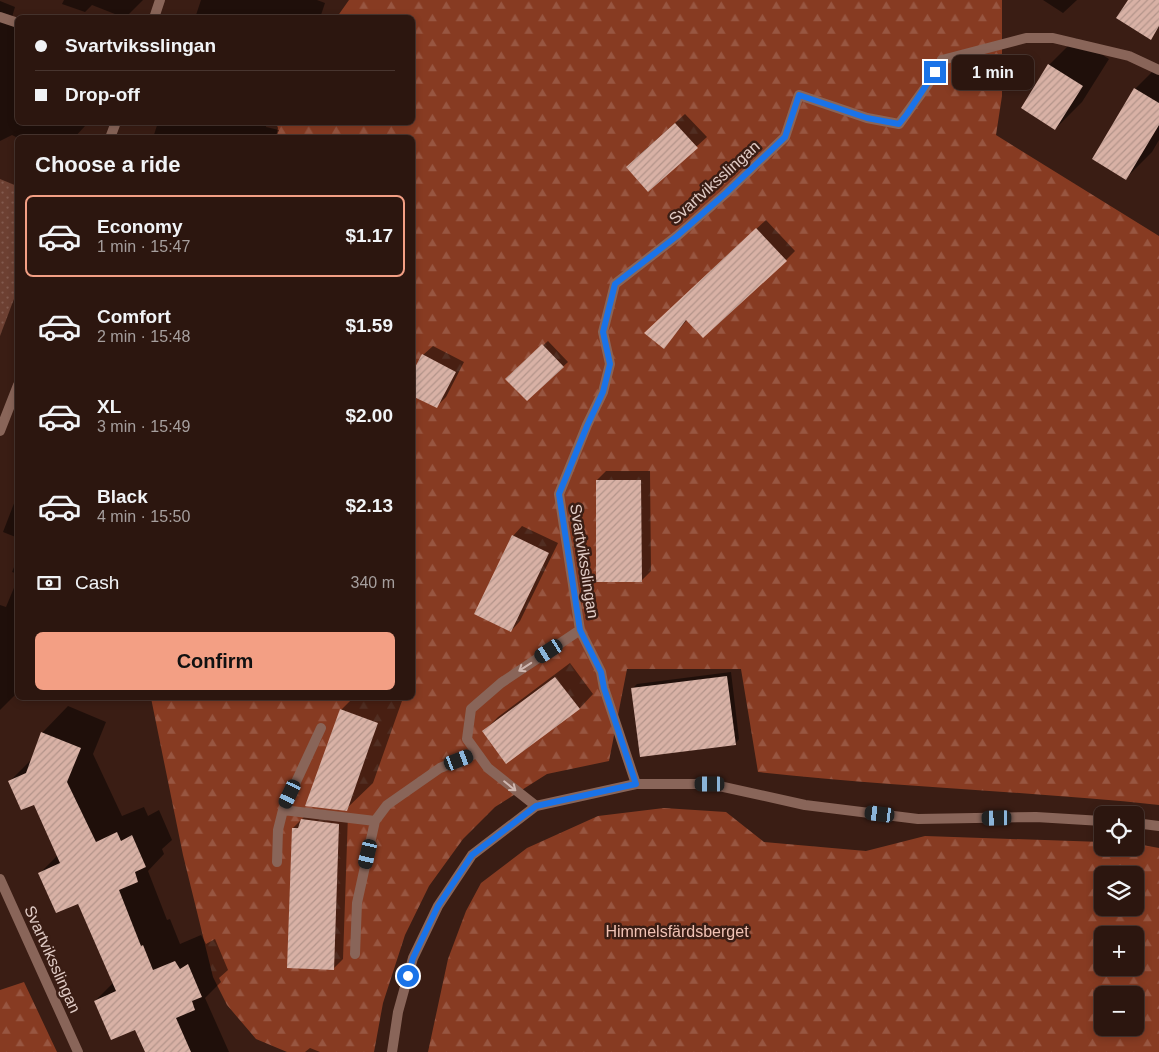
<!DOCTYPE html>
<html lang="en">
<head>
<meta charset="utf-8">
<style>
  :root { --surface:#2c160f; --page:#341f18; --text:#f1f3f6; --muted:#a69f9e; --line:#48352f; --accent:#f39f84 }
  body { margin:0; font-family:Arial,sans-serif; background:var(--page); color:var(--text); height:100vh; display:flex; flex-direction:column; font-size:19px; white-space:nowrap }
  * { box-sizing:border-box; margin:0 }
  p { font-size:16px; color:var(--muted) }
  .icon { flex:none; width:28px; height:28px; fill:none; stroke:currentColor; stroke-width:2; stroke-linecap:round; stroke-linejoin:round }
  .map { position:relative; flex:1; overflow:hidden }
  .drawer { position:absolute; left:15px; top:135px; width:400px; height:565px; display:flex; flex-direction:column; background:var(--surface); border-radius:8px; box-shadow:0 2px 8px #0003,0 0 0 1px var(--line) }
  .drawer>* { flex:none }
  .banner { position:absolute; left:15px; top:15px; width:400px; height:110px; border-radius:8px; box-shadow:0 2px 8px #0003,0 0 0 1px var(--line); display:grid; align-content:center; height:110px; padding:0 20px; background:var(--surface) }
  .tools { position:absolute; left:1094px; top:806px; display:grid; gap:10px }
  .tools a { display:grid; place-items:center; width:50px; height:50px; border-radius:8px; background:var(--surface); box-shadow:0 2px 8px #0003,0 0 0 1px var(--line); font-size:25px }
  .end { position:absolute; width:22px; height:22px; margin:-11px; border:6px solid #1a73e8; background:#fff; box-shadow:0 0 0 2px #fff }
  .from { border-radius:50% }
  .bubble { position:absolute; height:35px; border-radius:8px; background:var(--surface); box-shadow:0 2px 8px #0003,0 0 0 1px var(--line); font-size:16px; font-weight:800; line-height:35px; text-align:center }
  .car { position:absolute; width:15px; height:30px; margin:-15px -8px; border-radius:6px; box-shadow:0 0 4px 1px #0007; background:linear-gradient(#222 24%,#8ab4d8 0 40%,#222 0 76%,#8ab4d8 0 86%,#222 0) }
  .banner b { display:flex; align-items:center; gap:18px; height:48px; font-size:19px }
  .banner b+b { border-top:1px solid var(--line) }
  .banner i { width:12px; height:12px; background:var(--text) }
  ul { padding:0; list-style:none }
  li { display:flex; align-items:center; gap:15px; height:82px; margin:0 10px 8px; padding:0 10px; border:2px solid transparent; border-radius:8px }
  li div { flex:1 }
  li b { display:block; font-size:19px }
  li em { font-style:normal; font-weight:800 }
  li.active { border-color:var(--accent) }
  li>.icon { width:45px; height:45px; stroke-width:1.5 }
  h2 { padding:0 20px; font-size:22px; line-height:60px }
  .pay { display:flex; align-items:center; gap:12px; height:55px; padding:0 20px; font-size:19px }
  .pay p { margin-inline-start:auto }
  .primary-button { display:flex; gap:10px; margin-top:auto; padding:10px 20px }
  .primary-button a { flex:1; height:58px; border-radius:8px; background:var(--accent); color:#111; font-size:20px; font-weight:800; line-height:58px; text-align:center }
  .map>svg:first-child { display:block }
</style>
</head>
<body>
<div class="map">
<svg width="1159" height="1052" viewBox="0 0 1159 1052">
  <defs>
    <pattern id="forest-firs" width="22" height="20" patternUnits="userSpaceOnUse" patternTransform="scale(1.25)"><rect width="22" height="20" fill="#873b22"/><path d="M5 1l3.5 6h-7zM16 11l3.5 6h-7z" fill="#985641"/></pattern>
    <pattern id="park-dots" width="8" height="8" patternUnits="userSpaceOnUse" patternTransform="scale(1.25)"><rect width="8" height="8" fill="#6d4032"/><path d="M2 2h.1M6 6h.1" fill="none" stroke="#825a4e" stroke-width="1.8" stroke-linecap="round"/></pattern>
    <pattern id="building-hatch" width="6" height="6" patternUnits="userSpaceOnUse" patternTransform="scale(1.25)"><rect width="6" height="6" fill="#d8b1a5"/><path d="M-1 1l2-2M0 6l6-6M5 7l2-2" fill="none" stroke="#b3948a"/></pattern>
  </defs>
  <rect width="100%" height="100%" fill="#3a1d14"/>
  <path fill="url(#forest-firs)" fill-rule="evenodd" d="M 349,0 L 1002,0 L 1002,96 L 996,135 L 1159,236 L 1159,805 C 1026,791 892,787 758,772 L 741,669 L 627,669 L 609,761 L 547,774 L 495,807 L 463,839 L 429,886 L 405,935 L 383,1003 L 374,1052 L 287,1052 L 256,1039 L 227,1005 L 213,977 L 183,855 L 151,698 L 412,698 L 412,138 L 276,137 L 278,128 L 276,123 L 412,122 L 412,18 L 337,17 Z
    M 664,808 L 726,812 L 764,842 L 866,851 L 925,836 L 1102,842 L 1102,848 L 1135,848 L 1135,844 L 1137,844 L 1159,848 L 1159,1052 L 428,1052 L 448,959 L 466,911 L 481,883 L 527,848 L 598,816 ZM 1102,875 L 1135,875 L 1135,908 L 1102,908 ZM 1102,935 L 1135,935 L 1135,968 L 1102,968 ZM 1102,995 L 1135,995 L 1135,1028 L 1102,1028 Z
    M 24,982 L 57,1052 L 0,1052 L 0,990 Z"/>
  <path fill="url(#park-dots)" d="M 0,179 L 17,186 L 17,291 L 0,336 Z"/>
  <path fill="#0007" d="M 64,0 L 143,0 L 125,18 L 92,5 L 85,12 L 62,4 Z
    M 201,0 L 317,0 L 325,3 L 320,18 L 195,18 Z
    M 1043,0 L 1077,0 L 1063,13 Z
    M 0,1 L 15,7 L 12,17 L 18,19 L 18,122 L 86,122 L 85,126 L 74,138 L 18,138 L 12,135 L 0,141 Z
    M 1076,38 L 1109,59 L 1082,102 L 1055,129 L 1049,65 Z
    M 1159,65 L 1159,140 L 1152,152 L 1126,178 L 1135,89 Z
    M 685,114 L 707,137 L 648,190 L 637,157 Z
    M 158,122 L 267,122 L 266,127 L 279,130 L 276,138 L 153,138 Z
    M 766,220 L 795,251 L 786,260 L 687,320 L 664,347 L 719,264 Z
    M 548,341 L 568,362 L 527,400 L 507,379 Z
    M 433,346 L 464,362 L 446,397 L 436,407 L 423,355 Z
    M 606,471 L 650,471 L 651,571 L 641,581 L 597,480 Z
    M 18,493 L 18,538 L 3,532 Z
    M 522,526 L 558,543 L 520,621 L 511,631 L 513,536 Z
    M 18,557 L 18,574 L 12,572 Z
    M 18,578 L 18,692 L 0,710 L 0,605 L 6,607 Z
    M 570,663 L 593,694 L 579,709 L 484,731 L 498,717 Z
    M 731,672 L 739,739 L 735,744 L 632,689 L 637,684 Z
    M 353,698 L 403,698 L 373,783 L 346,809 L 341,710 Z
    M 68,706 L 106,722 L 93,754 L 122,816 L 144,807 L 148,816 L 159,810 L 172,840 L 162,849 L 164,854 L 148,871 L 167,920 L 170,919 L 180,944 L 201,935 L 206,944 L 215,939 L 228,970 L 219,978 L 221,982 L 205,998 L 229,1052 L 146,1052 L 136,1028 L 95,1001 L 114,982 L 79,903 L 40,873 L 58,855 L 34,804 L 10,781 L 33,758 L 42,733 Z
    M 311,810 L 348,814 L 343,959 L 334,968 L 293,828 Z
    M 310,1048 L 320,1052 L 305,1052 Z"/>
  <path fill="url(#building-hatch)" d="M 1128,0 L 1159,0 L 1159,26 L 1151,40 L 1116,18 Z
    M 1048,64 L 1083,86 L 1055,130 L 1021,108 Z
    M 1134,88 L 1159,103 L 1159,125 L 1126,180 L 1092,159 Z
    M 675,123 L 698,148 L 648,192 L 626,167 Z
    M 756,228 L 787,261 L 703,338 L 686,320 L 664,349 L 644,333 Z
    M 542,344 L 564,367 L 527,401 L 505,379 Z
    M 422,354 L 456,372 L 437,408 L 412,396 L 412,373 Z
    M 596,480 L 641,480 L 642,582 L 596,582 Z
    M 512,535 L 549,553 L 511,632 L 474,614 Z
    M 727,676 L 736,745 L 640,757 L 631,688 Z
    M 555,677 L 580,709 L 506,764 L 482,731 Z
    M 340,709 L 378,723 L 369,748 L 347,811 L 305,806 Z
    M 41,732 L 81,748 L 67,782 L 96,842 L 117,832 L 121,841 L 132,835 L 146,867 L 135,872 L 138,882 L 119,890 L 141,946 L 143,945 L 153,970 L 175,961 L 180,969 L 188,964 L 202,997 L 192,1001 L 195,1010 L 176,1018 L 191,1052 L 145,1052 L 135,1030 L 111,1040 L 94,1001 L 116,991 L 78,904 L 56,913 L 38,873 L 60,863 L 34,805 L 21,810 L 8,781 L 26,773 Z
    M 301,819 L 339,824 L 334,970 L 287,968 L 292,828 L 298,828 Z"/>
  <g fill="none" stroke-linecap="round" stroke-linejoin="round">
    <path stroke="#896559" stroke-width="10" d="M 636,784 L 604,688 L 601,672 L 580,630 L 559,494 L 587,425 L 603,392 L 610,364 L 603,332 L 615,284 L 677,236 L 726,193 L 785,137 L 799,95 L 867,118 L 899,124 L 928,84 L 942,60
      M 536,806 L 488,768 L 467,739 L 471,709 L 501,683 L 580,630
      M 283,810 L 375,821
      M 277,862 L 278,830 L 283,810 L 321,728
      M 355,954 L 357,903 L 375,821 L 387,805 L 440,768 L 477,753"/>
    <path stroke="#896559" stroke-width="10" d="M 0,17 L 18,23
      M 154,18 L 160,0
      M 942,60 L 1026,38 L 1053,38 L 1129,56 L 1159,70
      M 110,138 L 116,122
      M 0,431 L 18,385
      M 1135,823 L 1159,826
      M 0,879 L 78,1052
      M 392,1052 L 398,1012 L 413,958 L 438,906 L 472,855 L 536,806 L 636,784 L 710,784 L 805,805 L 918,819 L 1036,817 L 1102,821"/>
  </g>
  <defs><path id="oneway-shaft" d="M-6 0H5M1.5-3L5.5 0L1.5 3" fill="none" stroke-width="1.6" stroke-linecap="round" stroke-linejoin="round" transform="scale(1.25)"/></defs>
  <g stroke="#cfb7b0">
    <use href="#oneway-shaft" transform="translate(525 667) rotate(147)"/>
    <use href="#oneway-shaft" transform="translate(510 786) rotate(39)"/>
  </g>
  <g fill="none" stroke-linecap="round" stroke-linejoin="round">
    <path stroke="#1a73e8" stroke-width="6" d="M 408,976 L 413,958 L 438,906 L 472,855 L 536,806 L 636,784 L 604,688 L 601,672 L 580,630 L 559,494 L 587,426 L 603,392 L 610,364 L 603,332 L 615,284 L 677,236 L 726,193 L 785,137 L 799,95 L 867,118 L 899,124 L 907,114 L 935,72"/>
  </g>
  <g text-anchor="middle" stroke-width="5" stroke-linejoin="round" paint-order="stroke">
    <g font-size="16" fill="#e1ccc6" stroke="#3a1d14">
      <text transform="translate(714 182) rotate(-42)" y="6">Svartviksslingan</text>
      <text transform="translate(585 561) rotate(81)" y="6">Svartviksslingan</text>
      <text transform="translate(53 959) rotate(66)" y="6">Svartviksslingan</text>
    </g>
    <g font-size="16" fill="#f1c3b5" stroke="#3a1d14">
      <text x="677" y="937">Himmelsfärdsberget</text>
    </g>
  </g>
</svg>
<div class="tools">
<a><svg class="icon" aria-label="locate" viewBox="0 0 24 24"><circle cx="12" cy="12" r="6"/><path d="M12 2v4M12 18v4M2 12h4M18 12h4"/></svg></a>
<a><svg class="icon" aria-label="layers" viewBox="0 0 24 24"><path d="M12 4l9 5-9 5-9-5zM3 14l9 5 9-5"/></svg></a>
<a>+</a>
<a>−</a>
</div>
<i class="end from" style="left:408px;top:976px"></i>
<i class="end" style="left:935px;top:72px"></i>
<div class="bubble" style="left:952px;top:55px;width:82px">1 min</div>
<i class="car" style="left:549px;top:651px;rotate:237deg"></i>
<i class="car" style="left:459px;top:760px;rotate:69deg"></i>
<i class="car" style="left:710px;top:784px;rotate:270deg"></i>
<i class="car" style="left:290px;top:794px;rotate:205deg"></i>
<i class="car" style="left:880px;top:814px;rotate:277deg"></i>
<i class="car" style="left:997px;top:818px;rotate:269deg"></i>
<i class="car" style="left:368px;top:854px;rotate:193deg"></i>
<div class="banner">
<b><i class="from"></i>Svartviksslingan</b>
<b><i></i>Drop-off</b>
</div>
<section class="drawer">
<h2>Choose a ride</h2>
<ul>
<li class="active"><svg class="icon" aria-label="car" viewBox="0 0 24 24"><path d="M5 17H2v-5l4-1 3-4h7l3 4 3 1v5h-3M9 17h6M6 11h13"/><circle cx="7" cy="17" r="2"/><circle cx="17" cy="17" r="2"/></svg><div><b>Economy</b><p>1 min · 15:47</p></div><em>$1.17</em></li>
<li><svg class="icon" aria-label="car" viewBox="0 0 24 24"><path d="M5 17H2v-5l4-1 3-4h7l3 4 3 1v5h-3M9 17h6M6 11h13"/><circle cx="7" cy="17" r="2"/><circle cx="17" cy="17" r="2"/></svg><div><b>Comfort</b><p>2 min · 15:48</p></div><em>$1.59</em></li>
<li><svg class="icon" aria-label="car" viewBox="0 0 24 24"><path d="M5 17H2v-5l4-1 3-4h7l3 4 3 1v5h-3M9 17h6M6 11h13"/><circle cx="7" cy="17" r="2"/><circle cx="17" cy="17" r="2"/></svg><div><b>XL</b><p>3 min · 15:49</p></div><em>$2.00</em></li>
<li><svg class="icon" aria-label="car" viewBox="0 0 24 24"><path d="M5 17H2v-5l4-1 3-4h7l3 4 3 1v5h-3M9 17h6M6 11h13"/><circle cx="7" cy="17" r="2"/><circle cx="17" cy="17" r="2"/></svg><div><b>Black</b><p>4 min · 15:50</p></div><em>$2.13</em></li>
</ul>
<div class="pay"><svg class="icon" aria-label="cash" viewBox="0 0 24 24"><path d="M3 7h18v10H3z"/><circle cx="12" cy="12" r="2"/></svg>Cash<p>340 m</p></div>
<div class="primary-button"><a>Confirm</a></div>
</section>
</div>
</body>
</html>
